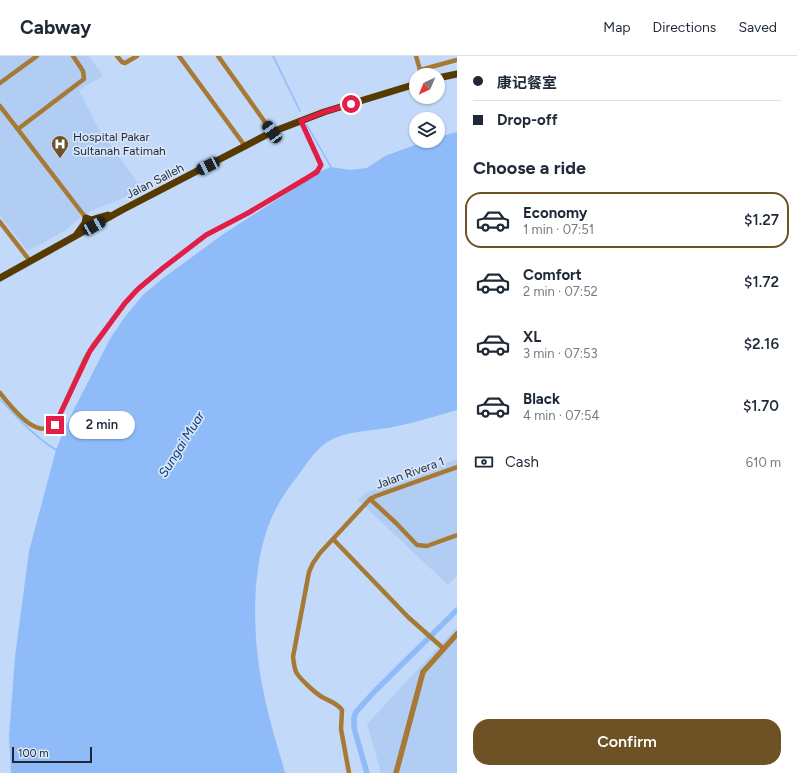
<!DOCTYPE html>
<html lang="en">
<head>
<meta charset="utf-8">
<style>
  :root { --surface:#fff; --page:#f2f2f3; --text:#1f2937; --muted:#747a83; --line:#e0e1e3; --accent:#6e5225 }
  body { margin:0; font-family:Figtree,"Noto Sans SC",sans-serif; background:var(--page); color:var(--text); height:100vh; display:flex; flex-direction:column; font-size:15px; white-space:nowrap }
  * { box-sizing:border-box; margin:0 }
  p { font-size:13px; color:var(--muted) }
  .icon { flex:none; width:22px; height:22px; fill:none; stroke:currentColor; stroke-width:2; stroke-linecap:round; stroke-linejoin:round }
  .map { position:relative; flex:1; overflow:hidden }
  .drawer { display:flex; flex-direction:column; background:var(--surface); width:340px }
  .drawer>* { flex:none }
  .hud { display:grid; align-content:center; height:88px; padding:0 16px; background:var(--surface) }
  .needle { width:26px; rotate:224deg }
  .tools { position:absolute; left:409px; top:12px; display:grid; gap:8px }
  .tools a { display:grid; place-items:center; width:36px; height:36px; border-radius:50%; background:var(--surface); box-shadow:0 1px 3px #0004; font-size:20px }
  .scale { position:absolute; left:12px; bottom:10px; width:80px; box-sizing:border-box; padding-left:4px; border:2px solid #1f2834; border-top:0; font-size:11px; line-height:14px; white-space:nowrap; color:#1f2834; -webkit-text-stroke:3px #d7e5f9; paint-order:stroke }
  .end { position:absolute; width:18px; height:18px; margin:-9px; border:5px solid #e11d48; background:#fff; box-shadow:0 0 0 2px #fff }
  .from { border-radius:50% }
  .bubble { position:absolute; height:28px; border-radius:14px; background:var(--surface); box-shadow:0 1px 3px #0004; font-size:13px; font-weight:600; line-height:28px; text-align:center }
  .car { position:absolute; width:12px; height:24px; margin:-12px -6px; border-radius:5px; box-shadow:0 0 3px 1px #0007; background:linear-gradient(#222 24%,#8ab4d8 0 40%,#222 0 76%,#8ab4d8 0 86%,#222 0) }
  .hud b { display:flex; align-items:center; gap:14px; height:38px; font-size:15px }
  .hud b+b { border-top:1px solid var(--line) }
  .hud i { width:10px; height:10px; background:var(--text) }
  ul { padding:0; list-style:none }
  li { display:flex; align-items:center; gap:12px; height:56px; margin:0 8px 6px; padding:0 8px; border:2px solid transparent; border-radius:16px }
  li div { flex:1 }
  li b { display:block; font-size:15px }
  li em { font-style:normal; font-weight:600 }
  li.selected { border-color:var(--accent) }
  li>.icon { width:36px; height:36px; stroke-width:1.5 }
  h2 { padding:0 16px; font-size:18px; line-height:48px }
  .pay { display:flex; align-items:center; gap:10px; height:44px; padding:0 16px; font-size:15px }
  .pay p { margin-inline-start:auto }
  .primary-button { display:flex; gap:8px; margin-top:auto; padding:8px 16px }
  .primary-button a { flex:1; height:46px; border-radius:16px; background:var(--accent); color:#fff; font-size:16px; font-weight:600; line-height:46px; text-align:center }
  header { display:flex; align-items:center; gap:24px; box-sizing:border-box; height:56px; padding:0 20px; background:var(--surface); border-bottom:1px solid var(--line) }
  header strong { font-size:19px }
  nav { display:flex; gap:22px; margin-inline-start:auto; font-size:14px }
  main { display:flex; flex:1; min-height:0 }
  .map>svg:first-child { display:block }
</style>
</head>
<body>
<header>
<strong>Cabway</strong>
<nav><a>Map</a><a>Directions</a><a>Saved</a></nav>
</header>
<main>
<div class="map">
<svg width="457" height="717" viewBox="0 0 457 717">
  <rect width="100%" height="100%" fill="#c2d9f9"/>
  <path fill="#b2cdf3" d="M 0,0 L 89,0 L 103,20 L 79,34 L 98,72 L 143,134 L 91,155 L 76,165 L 66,174 L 28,195 L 0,160 Z
    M 457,403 L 457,520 L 448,529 L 358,444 L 367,436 Z
    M 457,571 L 457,717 L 381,717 L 367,668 Z"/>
  <path fill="#8fbbf9" d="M 457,76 L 457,354 C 436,360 414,367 393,371 C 373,375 342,375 326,387 C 314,395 305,410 297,421 C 285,436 274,453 268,471 C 250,520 253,588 264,638 C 269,665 278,691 285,717 L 11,717 L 9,680 L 15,601 L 29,495 L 56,394 L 66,369 L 110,283 L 124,262 L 143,239 L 162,223 L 222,179 L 323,114 L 331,111 L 350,114 L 367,112 L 385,100 L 426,85 L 438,85 L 438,81 Z"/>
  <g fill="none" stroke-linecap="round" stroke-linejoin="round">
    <path stroke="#8fbbf9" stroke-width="1.5" d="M 273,0 L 300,55
      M 307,69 L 331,111
      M 0,343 C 17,362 34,380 56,394"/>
    <path stroke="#8fbbf9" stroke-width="5.5" d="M 367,717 L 354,672 L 354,661 L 356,656 L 374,636 L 457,554"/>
    <path stroke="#a67a34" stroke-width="4.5" d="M 117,0 L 122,6 L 125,7 L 137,0
      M 179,0 L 245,90
      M 218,0 L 272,76
      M 416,0 L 420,14 L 418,19
      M 420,14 L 457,4
      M 0,27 L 37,0
      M 0,50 L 86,162
      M 18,73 L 84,23 L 83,15 L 73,0
      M 0,166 L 30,205
      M 0,337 C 12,351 35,384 55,369 L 85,303 L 94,288 L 125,247 L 138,233 L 163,212 L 206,179 L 248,157 L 306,123 L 317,115 L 321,109 L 301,65
      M 370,443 L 396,467 L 417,489 L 427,490 L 457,479
      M 333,483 L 408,561 L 444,593
      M 349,717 L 341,673 L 342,654 C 337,647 331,646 324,642 C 317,639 300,623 296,616 C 294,611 294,607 293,601 L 309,516 L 313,507 L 320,497 L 370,443 L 376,440 L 457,411"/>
    <path stroke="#a67a34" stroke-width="5.5" d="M 396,717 L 423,616 L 457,578"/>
    <path stroke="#573a01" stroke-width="7" d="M 438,22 L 457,18
      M 77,178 L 85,167 L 86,162 L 91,164 L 108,159
      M 0,222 L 122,154 L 272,76 L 324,56 L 416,28"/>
  </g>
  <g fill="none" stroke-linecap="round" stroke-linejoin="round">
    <path stroke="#e11d48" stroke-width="5" d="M 55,369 L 90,295 L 125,247 L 138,233 L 163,212 L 206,179 L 248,157 L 317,116 L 321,109 L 301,65 L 324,56 L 351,48"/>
  </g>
  <defs>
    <symbol id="hospital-pin" viewBox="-11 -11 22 30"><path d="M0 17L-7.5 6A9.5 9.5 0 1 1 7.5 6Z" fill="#6e5225" stroke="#d7e5f9"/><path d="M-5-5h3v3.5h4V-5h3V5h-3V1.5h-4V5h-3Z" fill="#fff"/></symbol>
  </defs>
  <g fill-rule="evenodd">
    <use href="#hospital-pin" x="50" y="78" width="20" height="27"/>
  </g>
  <g text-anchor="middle" stroke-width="3.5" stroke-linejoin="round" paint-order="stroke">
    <g font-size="12" fill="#1f2834" stroke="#d7e5f9" text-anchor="start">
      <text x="73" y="85">Hospital Pakar<tspan x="73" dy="14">Sultanah Fatimah</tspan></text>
    </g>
    <g font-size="12" fill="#1f2834" stroke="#d7e5f9">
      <text transform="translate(155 125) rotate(-27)" y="4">Jalan Salleh</text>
      <text transform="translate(410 417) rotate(-20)" y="4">Jalan Rivera 1</text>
    </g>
    <g font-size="13" font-style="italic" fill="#083c7b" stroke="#d7e5f9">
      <text transform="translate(181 388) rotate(-58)" y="5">Sungai Muar</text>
    </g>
  </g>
</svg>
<div class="tools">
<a><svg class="needle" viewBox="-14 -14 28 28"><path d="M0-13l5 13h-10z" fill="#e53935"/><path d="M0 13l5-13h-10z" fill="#747a83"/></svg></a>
<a><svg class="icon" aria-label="layers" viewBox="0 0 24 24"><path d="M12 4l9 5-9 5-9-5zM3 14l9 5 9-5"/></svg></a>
</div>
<div class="scale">100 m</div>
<i class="end from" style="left:351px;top:48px"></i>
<i class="end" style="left:55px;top:369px"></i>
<div class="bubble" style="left:69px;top:355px;width:66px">2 min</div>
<i class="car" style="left:272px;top:76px;rotate:324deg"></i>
<i class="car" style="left:208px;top:110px;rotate:243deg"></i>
<i class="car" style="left:94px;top:170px;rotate:60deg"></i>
</div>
<section class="drawer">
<div class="hud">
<b><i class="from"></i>康记餐室</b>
<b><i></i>Drop-off</b>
</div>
<h2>Choose a ride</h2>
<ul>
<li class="selected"><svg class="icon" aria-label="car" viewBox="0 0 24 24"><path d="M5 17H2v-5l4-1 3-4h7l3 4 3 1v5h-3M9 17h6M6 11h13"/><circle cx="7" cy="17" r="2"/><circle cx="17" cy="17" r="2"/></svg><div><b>Economy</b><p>1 min · 07:51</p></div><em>$1.27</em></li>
<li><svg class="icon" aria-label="car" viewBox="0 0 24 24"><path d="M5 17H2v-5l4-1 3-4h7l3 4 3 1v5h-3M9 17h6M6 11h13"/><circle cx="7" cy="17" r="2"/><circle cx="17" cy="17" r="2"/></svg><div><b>Comfort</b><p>2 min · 07:52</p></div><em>$1.72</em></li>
<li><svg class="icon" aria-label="car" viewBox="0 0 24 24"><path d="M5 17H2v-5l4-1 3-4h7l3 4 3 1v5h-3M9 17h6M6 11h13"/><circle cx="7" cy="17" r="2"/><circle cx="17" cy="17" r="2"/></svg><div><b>XL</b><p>3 min · 07:53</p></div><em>$2.16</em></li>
<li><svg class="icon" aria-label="car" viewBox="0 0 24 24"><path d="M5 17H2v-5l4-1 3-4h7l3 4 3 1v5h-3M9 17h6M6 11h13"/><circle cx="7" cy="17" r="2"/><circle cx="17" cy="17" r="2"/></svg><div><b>Black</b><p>4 min · 07:54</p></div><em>$1.70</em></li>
</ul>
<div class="pay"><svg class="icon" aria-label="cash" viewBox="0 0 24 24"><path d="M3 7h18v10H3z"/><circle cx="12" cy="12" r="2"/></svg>Cash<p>610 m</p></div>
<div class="primary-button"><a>Confirm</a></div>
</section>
</main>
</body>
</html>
